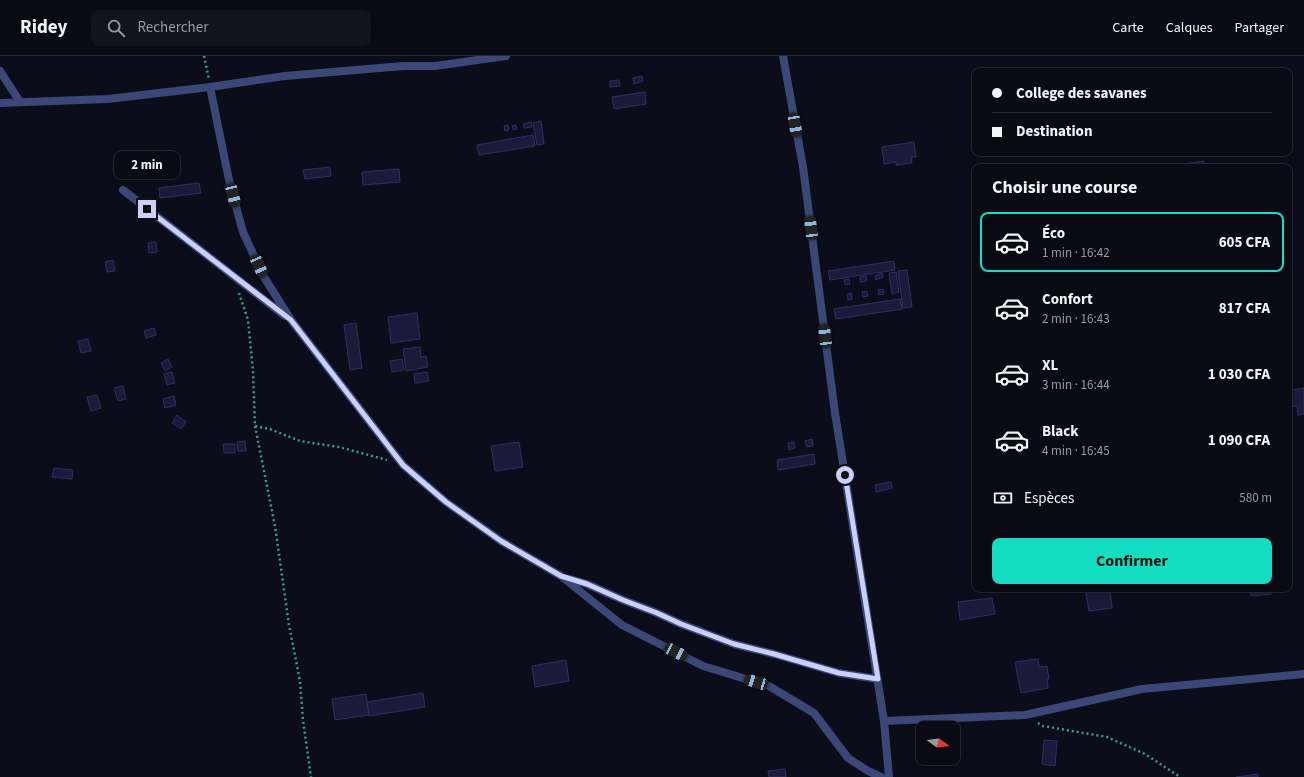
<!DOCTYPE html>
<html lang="fr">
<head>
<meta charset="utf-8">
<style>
  :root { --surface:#090a14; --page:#12131d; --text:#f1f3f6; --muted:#999aa0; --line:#292b34; --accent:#13dec2 }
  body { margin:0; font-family:"Source Sans 3",sans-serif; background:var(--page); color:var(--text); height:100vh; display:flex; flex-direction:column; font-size:15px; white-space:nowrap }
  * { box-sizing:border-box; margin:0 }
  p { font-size:13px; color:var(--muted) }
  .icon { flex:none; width:22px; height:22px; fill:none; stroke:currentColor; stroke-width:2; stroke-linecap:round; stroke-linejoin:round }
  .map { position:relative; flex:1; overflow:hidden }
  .panel { position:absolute; left:972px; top:108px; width:320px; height:428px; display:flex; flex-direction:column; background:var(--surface); border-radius:8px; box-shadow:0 2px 6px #0003,0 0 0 1px var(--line) }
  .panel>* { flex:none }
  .hud { position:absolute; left:972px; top:12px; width:320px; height:88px; border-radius:8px; box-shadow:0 2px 6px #0003,0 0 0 1px var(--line); display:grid; align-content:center; height:88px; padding:0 20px; background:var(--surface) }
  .needle { width:26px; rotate:105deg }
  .controls { position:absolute; left:916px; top:665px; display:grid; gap:8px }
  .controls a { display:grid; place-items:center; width:44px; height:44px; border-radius:8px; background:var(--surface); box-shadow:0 2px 6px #0003,0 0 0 1px var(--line); font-size:20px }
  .end { position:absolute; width:18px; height:18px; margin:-9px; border:5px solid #cad0fb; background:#111; box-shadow:0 0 0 2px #111 }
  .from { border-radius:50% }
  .bubble { position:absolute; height:28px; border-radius:8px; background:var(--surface); box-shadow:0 2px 6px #0003,0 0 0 1px var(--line); font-size:13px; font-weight:700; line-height:28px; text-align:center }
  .car { position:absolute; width:12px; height:24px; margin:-12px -6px; border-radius:5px; box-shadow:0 0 3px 1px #0007; background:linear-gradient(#222 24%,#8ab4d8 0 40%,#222 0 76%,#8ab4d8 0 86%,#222 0) }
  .hud b { display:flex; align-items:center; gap:14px; height:38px; font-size:15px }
  .hud b+b { border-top:1px solid var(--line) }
  .hud i { width:10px; height:10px; background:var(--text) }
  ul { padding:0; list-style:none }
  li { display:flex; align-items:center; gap:12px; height:60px; margin:0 8px 6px; padding:0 12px; border:2px solid transparent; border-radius:8px }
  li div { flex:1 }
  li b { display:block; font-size:15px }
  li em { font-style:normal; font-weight:700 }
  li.on { border-color:var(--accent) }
  li>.icon { width:36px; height:36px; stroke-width:1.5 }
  h2 { padding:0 20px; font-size:18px; line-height:48px }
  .pay { display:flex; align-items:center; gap:10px; height:44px; padding:0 20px; font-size:15px }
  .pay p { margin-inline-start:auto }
  .action { display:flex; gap:8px; margin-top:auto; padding:8px 20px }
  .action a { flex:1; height:46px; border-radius:8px; background:var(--accent); color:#111; font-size:16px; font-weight:700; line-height:46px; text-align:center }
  header { display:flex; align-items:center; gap:24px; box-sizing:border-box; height:56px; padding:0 20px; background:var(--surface); border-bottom:1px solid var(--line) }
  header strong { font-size:19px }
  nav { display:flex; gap:22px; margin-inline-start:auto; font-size:14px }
  .search { width:280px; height:36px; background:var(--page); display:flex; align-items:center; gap:10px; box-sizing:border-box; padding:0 14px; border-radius:8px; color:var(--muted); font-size:15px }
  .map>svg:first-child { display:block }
</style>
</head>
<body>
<header>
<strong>Ridey</strong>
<div class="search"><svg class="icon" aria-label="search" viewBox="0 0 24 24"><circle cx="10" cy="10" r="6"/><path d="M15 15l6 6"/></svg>Rechercher</div>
<nav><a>Carte</a><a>Calques</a><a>Partager</a></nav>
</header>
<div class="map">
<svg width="1304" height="721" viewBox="0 0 1304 721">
  <rect width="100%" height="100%" fill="#0c0d1a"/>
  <path fill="#1a1b3a" stroke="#2e3064" d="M 642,20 L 643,25 L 634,28 L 633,22 Z
    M 619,24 L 620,30 L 610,31 L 610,25 Z
    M 645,36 L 646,48 L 614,53 L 612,41 Z
    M 541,65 L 544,88 L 537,89 L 533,67 Z
    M 531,66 L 532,71 L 524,72 L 523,68 Z
    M 508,69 L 509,74 L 505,75 L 504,70 Z
    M 516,69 L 517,73 L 513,74 L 512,70 Z
    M 533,79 L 535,90 L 479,99 L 477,89 Z
    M 914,86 L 916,101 L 911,101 L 912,107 L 896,109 L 896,106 L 884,108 L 882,91 Z
    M 1204,105 L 1204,109 L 1211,108 L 1212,111 L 1177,111 L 1177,109 Z
    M 330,111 L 331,120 L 305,123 L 303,114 Z
    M 399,113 L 400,126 L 363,129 L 362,116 Z
    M 199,127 L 201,137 L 160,142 L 159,132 Z
    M 156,186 L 157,196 L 149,197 L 148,187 Z
    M 113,204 L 115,215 L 107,216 L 105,206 Z
    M 894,205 L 895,214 L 830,224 L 828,215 Z
    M 907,214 L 912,251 L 903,252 L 898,215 Z
    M 896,216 L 899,236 L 892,238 L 889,217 Z
    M 882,217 L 883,221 L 876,224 L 875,220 Z
    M 866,220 L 867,225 L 860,226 L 860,221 Z
    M 849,223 L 850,228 L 845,229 L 844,224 Z
    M 879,233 L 884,234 L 883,239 L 878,238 Z
    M 867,235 L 868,240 L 863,241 L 862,236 Z
    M 851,237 L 852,243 L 848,244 L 847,238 Z
    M 900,243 L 902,253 L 836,263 L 834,253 Z
    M 417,257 L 420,283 L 391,287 L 388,261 Z
    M 356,267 L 362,312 L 350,314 L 344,269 Z
    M 154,272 L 156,279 L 146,282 L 144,275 Z
    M 88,283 L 91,295 L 81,297 L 78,285 Z
    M 420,291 L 421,301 L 426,300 L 428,311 L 406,315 L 403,293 Z
    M 168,303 L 172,311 L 165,315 L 161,307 Z
    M 402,303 L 404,314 L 392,316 L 390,305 Z
    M 172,316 L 175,327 L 167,329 L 164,318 Z
    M 427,316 L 429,325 L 415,327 L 414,318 Z
    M 123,330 L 126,343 L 118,345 L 114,332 Z
    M 1304,332 L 1304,358 L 1298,359 L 1297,350 L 1289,351 L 1289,334 Z
    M 97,339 L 101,352 L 91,355 L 87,341 Z
    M 174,340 L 176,349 L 165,352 L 163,343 Z
    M 177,359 L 186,366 L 181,373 L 172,367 Z
    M 812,383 L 813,390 L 807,391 L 805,385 Z
    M 245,385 L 246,395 L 238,395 L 237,386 Z
    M 519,386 L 523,411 L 495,415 L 491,390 Z
    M 794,386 L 795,392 L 789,394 L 788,387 Z
    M 223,388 L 235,388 L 235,397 L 224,397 Z
    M 814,398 L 815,408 L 778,414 L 777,404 Z
    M 54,412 L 73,414 L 72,423 L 52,421 Z
    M 891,426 L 892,432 L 876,436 L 875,429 Z
    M 1093,533 L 1110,533 L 1112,552 L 1089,555 L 1086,537 L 1094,536 Z
    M 1250,533 L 1270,533 L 1271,538 L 1251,540 Z
    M 992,542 L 995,558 L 960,564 L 958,546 Z
    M 1038,603 L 1039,611 L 1047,610 L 1049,623 L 1047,623 L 1048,632 L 1021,637 L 1015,606 Z
    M 566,604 L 569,625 L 535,631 L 532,610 Z
    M 423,637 L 425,651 L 369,660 L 367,646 Z
    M 366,638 L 369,659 L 335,664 L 332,643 Z
    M 1044,684 L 1057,685 L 1055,710 L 1042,708 Z
    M 785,713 L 786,721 L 769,721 L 768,715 Z
    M 1258,718 L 1258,721 L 1236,721 Z"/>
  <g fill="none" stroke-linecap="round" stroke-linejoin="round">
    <path stroke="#36a282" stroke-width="2.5" stroke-dasharray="2 3" stroke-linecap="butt" d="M 204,0 L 209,23
      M 239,237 L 248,264 L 253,314 L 255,370 L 270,373 L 300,385 L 339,391 L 387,404
      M 255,370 L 275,470 L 289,569 L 300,625 L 303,664 L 311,721
      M 1038,667 L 1043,670 L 1107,681 L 1145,698 L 1180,721"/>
    <path stroke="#3b4776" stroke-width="8" d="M 783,0 L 803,111 L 835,357 L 884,665 L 889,721
      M 0,15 L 20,46
      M 210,31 L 229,124 L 237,154 L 243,176 L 264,221 L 291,264 L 403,409 L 446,446 L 501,485 L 561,520 L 622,569 L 703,610 L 769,630 L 814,657 L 848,702 L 868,715 L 881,721
      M 0,47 L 108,43 L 210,31 L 285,20 L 403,10 L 435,10 L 506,0
      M 123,134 L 285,260
      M 566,522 L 587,528 L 623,544 L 657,557 L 681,568 L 734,588 L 774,598 L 839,617 L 877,623
      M 884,665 L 1025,659 L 1142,633 L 1304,618"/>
  </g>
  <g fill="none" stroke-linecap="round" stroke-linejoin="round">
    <path stroke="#cad0fb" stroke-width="5" d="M 147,153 L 291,264 L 403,409 L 446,446 L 501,485 L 561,520 L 587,528 L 623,544 L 657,557 L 681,568 L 734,588 L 774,598 L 839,617 L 878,623 L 845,419"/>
  </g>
</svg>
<div class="controls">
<a><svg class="needle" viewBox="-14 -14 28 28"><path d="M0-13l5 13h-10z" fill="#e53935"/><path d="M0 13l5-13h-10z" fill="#999aa0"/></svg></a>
</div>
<i class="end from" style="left:845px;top:419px"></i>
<i class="end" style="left:147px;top:153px"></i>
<div class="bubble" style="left:114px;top:95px;width:66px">2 min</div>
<i class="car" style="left:795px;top:69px;rotate:170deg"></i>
<i class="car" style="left:233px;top:139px;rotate:166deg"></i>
<i class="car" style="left:811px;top:172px;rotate:353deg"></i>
<i class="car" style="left:259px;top:210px;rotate:156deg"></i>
<i class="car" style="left:825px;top:280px;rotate:353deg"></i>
<i class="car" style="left:676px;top:596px;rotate:117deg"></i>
<i class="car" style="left:756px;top:626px;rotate:287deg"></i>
<div class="hud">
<b><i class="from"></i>College des savanes</b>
<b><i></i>Destination</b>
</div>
<section class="panel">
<h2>Choisir une course</h2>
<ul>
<li class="on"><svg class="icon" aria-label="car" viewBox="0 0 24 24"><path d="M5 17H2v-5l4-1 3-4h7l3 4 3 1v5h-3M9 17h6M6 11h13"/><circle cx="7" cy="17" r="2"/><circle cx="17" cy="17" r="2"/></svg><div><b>Éco</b><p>1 min · 16:42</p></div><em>605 CFA</em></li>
<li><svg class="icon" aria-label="car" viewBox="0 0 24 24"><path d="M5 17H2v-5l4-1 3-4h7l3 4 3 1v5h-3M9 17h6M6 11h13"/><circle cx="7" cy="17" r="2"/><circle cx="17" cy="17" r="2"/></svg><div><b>Confort</b><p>2 min · 16:43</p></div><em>817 CFA</em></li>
<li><svg class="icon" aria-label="car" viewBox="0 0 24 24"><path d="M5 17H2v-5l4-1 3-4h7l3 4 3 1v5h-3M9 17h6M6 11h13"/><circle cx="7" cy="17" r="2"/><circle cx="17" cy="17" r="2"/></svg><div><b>XL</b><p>3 min · 16:44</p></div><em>1 030 CFA</em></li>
<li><svg class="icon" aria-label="car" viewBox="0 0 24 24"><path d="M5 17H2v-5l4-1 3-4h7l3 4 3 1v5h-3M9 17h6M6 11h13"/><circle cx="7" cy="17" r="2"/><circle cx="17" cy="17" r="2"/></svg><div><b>Black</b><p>4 min · 16:45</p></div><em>1 090 CFA</em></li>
</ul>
<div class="pay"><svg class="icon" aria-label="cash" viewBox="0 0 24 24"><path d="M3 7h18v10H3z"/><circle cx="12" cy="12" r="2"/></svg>Espèces<p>580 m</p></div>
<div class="action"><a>Confirmer</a></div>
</section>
</div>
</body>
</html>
